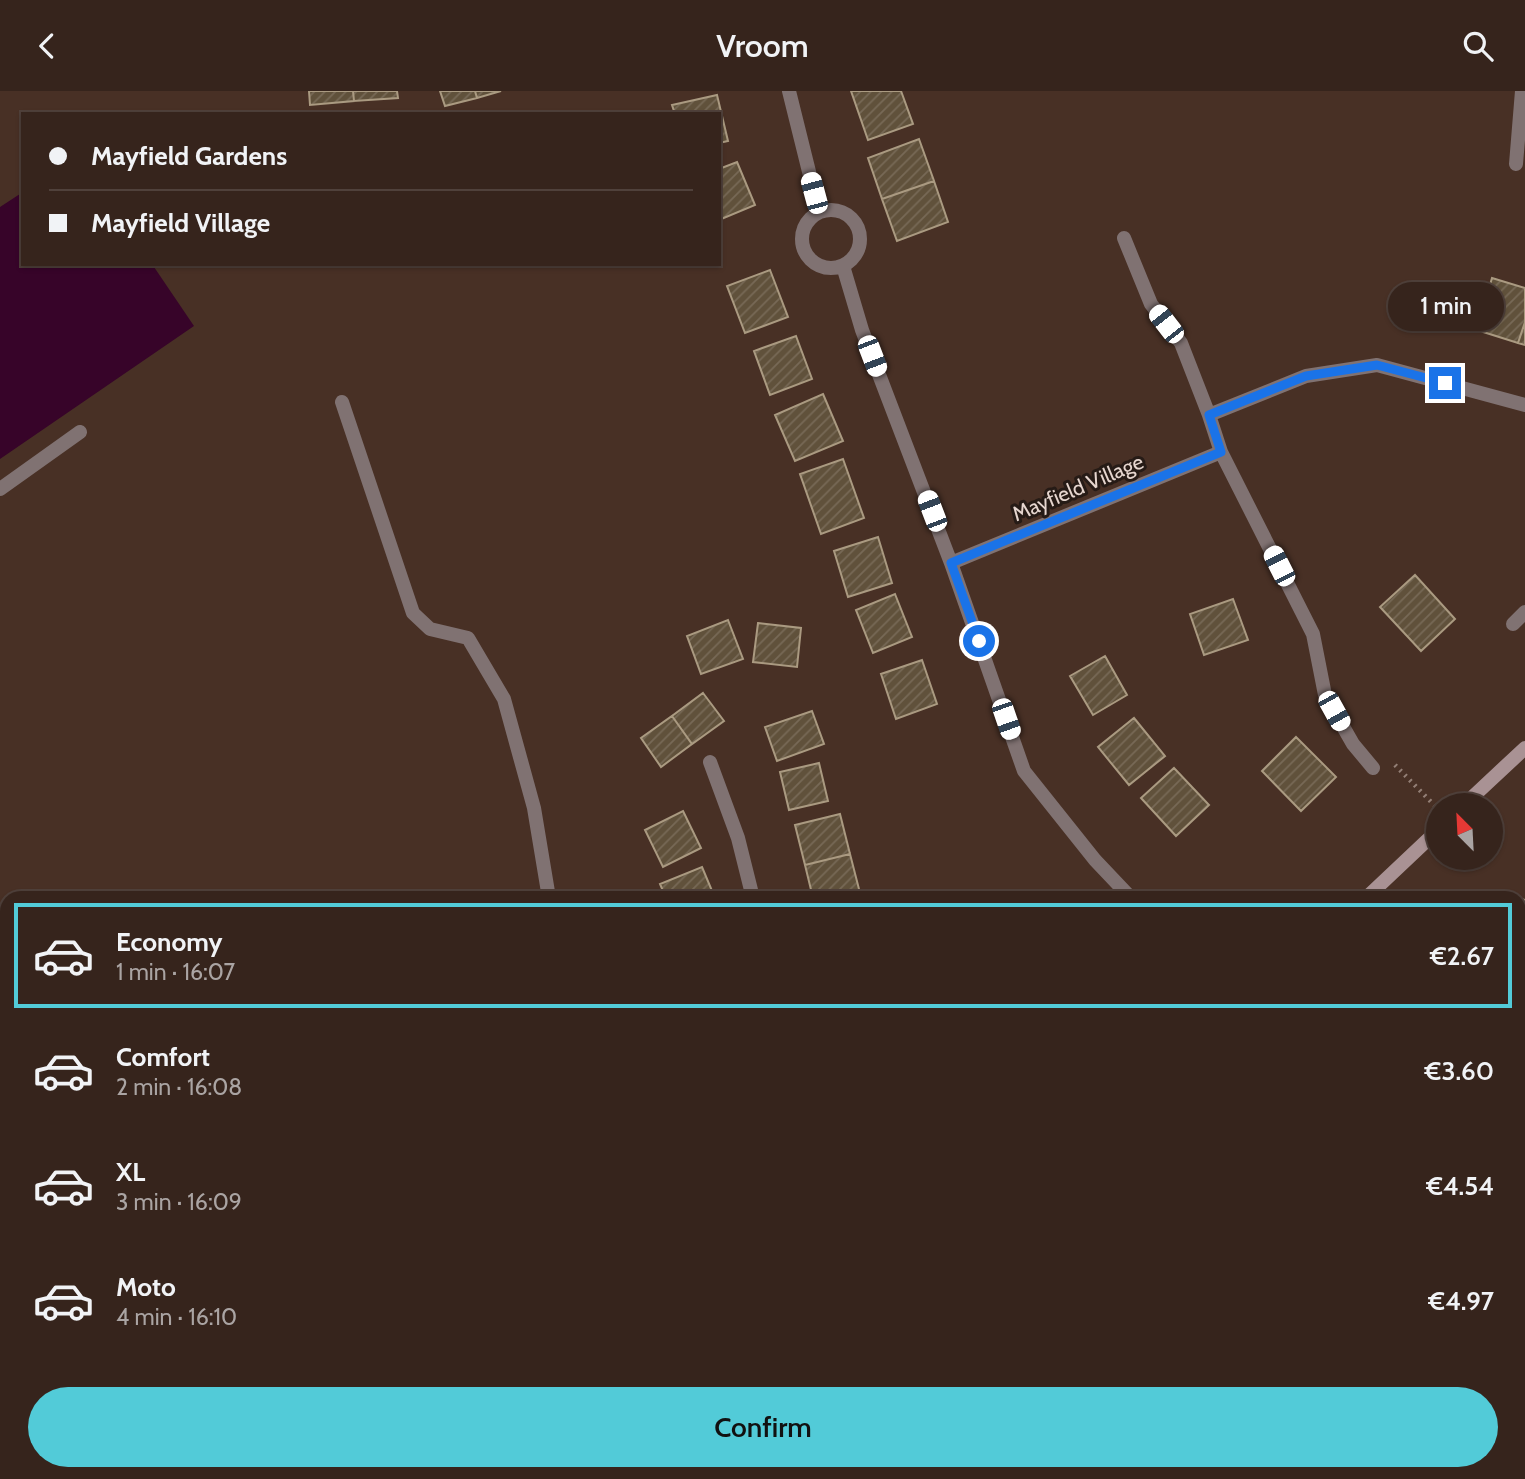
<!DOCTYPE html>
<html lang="en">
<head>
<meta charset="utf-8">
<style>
  :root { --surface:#36241c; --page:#413029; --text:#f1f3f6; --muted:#aaa4a3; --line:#50413b; --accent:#52cbd8 }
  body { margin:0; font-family:Cabin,sans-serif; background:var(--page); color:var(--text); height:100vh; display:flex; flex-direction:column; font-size:26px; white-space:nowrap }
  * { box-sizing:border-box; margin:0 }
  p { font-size:23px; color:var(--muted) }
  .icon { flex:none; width:38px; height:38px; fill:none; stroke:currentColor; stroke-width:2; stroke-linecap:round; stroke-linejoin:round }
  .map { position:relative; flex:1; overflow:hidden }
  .sheet { position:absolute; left:0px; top:800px; width:1526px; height:590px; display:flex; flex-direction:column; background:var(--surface); border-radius:21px 21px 0 0; box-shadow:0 2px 5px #0004,0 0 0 2px var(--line) }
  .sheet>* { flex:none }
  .top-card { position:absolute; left:21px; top:21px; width:700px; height:154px; border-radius:0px; box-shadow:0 2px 5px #0004,0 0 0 2px var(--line); display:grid; align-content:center; height:154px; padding:0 28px; background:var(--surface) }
  .needle { width:46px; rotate:336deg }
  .tools { position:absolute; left:1426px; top:702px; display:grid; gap:14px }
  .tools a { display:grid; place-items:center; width:77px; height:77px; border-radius:50%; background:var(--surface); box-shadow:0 2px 5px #0004,0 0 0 2px var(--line); font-size:35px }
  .end { position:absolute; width:32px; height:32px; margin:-16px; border:9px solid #1a73e8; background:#fff; box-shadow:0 0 0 4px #fff }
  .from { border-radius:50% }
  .bubble { position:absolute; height:49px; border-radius:24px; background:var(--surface); box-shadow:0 2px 5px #0004,0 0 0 2px var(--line); font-size:23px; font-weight:600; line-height:49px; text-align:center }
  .car { position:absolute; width:21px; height:42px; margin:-21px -10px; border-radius:9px; box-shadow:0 0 5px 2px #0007; background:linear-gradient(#fff 24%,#345 0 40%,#fff 0 76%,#345 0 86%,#fff 0) }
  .top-card b { display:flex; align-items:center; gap:24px; height:66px; font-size:26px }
  .top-card b+b { border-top:2px solid var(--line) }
  .top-card i { width:18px; height:18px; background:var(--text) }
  ul { padding:12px 0 0; list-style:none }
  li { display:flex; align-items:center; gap:21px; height:105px; margin:0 14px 10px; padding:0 14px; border:4px solid transparent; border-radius:0px }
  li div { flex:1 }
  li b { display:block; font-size:26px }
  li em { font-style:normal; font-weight:600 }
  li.active { border-color:var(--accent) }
  li>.icon { width:63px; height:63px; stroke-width:1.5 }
  .button { display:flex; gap:14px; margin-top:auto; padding:14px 28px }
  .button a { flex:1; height:80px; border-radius:42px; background:var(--accent); color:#111; font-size:28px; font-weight:600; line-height:80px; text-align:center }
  header { display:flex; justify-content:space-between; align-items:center; height:91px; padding:0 28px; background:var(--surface); font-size:32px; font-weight:600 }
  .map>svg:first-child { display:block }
</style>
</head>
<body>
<header><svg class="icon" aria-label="back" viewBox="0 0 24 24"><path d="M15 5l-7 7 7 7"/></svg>Vroom<svg class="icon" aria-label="search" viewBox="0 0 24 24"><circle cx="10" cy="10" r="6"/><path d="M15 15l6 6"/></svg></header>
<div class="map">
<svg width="1525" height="1388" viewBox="0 0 1525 1388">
  <defs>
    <pattern id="building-hatch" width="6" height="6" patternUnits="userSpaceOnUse" patternTransform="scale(1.75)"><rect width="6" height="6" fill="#60513b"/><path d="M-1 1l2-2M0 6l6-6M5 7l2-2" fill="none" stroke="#776956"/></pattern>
  </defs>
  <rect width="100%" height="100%" fill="#483025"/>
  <path fill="#370429" d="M 23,101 L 23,173 L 152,173 L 194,235 L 0,368 L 0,116 Z"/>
  <path fill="url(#building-hatch)" stroke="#aa9a81" stroke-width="2" d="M 309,0 L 353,0 L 354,10 L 310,14 Z
    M 353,0 L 397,0 L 398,7 L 354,10 Z
    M 440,0 L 475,0 L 477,7 L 445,15 Z
    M 475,0 L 501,0 L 477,7 Z
    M 851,0 L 901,0 L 913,33 L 868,49 Z
    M 717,4 L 728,50 L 719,52 L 719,23 L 675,23 L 672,14 Z
    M 919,48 L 934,90 L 882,108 L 868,67 Z
    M 737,71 L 755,114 L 719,129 L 719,78 Z
    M 934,90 L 948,131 L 897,150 L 882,108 Z
    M 770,179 L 788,226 L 745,242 L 727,195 Z
    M 1492,187 L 1525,197 L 1525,231 L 1518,252 L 1477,239 Z
    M 1525,231 L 1525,254 L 1518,252 Z
    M 796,245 L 812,288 L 770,304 L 754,260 Z
    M 823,303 L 843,350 L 795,370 L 775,324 Z
    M 843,368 L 864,427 L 821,443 L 800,383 Z
    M 878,446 L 892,492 L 848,506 L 834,460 Z
    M 1415,484 L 1455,528 L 1421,560 L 1380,516 Z
    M 895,503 L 912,546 L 873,562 L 856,519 Z
    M 1233,508 L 1248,549 L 1204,564 L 1190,523 Z
    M 728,529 L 743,568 L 701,583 L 687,545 Z
    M 758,532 L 801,537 L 797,576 L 753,571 Z
    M 1105,565 L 1127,604 L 1093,624 L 1070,585 Z
    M 922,569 L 937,613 L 896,628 L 881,583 Z
    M 703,602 L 724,630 L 692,653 L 672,625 Z
    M 812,620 L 824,653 L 777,670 L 765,636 Z
    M 672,625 L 692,653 L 661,676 L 641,647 Z
    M 1134,627 L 1165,665 L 1129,694 L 1098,656 Z
    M 1296,646 L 1336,686 L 1301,720 L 1262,680 Z
    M 819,672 L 828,710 L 789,719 L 780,681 Z
    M 1174,677 L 1209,714 L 1176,745 L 1141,707 Z
    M 683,720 L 701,757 L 663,776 L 645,739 Z
    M 840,723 L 850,763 L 805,774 L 795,734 Z
    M 850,763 L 860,802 L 842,807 L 813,807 L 805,774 Z
    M 702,776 L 715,807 L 666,807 L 660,793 Z
    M 1519,807 L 1525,809 L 1525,845 L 1519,843 Z"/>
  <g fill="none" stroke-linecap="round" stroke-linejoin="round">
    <path stroke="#937f76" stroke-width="4.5" stroke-dasharray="2 5" stroke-linecap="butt" d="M 1395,674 L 1438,718
      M 460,1388 L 462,1382"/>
    <path stroke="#807272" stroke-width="14" d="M 342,311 L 413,522 L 430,538 L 468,547 L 504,608 L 534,717 L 549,807
      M 0,398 L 80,341"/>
    <path stroke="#807272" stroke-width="14" d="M 789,0 L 819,121
      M 1516,73 L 1522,0
      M802 148a29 29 0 1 1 58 0a29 29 0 1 1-58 0Z
      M 1124,147 L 1151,213 L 1181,252 L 1209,324 L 1221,361 L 1313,543 L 1325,604 L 1353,653 L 1373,677
      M 843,175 L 862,239 L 951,472 L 1024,680 L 1095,769 L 1131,807
      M 1209,324 L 1306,285 L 1377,274 L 1525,314
      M 951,472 L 1221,361
      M 1513,533 L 1525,521
      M 710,671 L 738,747 L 753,807
      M 1519,881 L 1525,884
      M 0,1024 L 7,1026
      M 1519,1266 L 1525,1260
      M 1519,1326 L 1525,1329
      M 861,1382 L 870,1388"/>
    <path stroke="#a99294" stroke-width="14" d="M 1464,714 L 1525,657
      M 1366,807 L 1438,739
      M 894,1388 L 898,1382"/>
  </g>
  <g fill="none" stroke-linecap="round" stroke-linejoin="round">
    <path stroke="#1a73e8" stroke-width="9" d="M 979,550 L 951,472 L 1221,361 L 1209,324 L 1306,285 L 1377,274 L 1445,292"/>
  </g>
  <g text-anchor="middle" stroke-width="6" stroke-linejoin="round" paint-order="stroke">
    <g font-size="21" fill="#e6d6cf" stroke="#261b16">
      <text transform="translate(1078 397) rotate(-23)" y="7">Mayfield Village</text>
    </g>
  </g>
</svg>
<div class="tools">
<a><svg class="needle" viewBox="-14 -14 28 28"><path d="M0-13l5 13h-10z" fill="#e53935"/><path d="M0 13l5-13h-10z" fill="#aaa4a3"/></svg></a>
</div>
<i class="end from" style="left:979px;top:550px"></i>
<i class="end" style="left:1445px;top:292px"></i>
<div class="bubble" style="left:1388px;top:191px;width:116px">1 min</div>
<i class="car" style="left:814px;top:102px;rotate:345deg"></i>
<i class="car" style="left:1166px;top:233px;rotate:322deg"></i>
<i class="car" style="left:872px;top:265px;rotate:159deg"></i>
<i class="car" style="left:932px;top:420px;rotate:339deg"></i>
<i class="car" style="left:1279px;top:475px;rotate:333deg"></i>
<i class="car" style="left:1334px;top:620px;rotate:151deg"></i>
<i class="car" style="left:1006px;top:628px;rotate:161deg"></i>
<div class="top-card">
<b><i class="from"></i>Mayfield Gardens</b>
<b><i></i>Mayfield Village</b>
</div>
<section class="sheet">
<ul>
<li class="active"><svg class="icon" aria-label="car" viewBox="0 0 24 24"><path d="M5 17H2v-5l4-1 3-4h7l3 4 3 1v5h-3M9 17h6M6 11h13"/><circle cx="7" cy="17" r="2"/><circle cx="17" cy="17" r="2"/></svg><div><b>Economy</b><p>1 min · 16:07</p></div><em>€2.67</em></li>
<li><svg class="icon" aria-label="car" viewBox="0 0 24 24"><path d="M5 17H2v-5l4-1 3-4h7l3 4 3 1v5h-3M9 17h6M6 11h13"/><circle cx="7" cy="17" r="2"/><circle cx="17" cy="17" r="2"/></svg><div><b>Comfort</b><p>2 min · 16:08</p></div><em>€3.60</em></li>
<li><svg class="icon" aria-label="car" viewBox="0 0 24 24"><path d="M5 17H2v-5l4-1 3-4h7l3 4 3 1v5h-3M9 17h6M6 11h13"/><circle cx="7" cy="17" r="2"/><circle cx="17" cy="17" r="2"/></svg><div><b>XL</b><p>3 min · 16:09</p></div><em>€4.54</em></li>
<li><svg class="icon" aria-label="car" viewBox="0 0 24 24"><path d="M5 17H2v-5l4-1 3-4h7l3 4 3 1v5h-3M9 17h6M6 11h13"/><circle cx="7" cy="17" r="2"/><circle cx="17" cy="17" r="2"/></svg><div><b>Moto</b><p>4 min · 16:10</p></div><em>€4.97</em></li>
</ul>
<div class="button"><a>Confirm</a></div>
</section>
</div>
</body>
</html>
